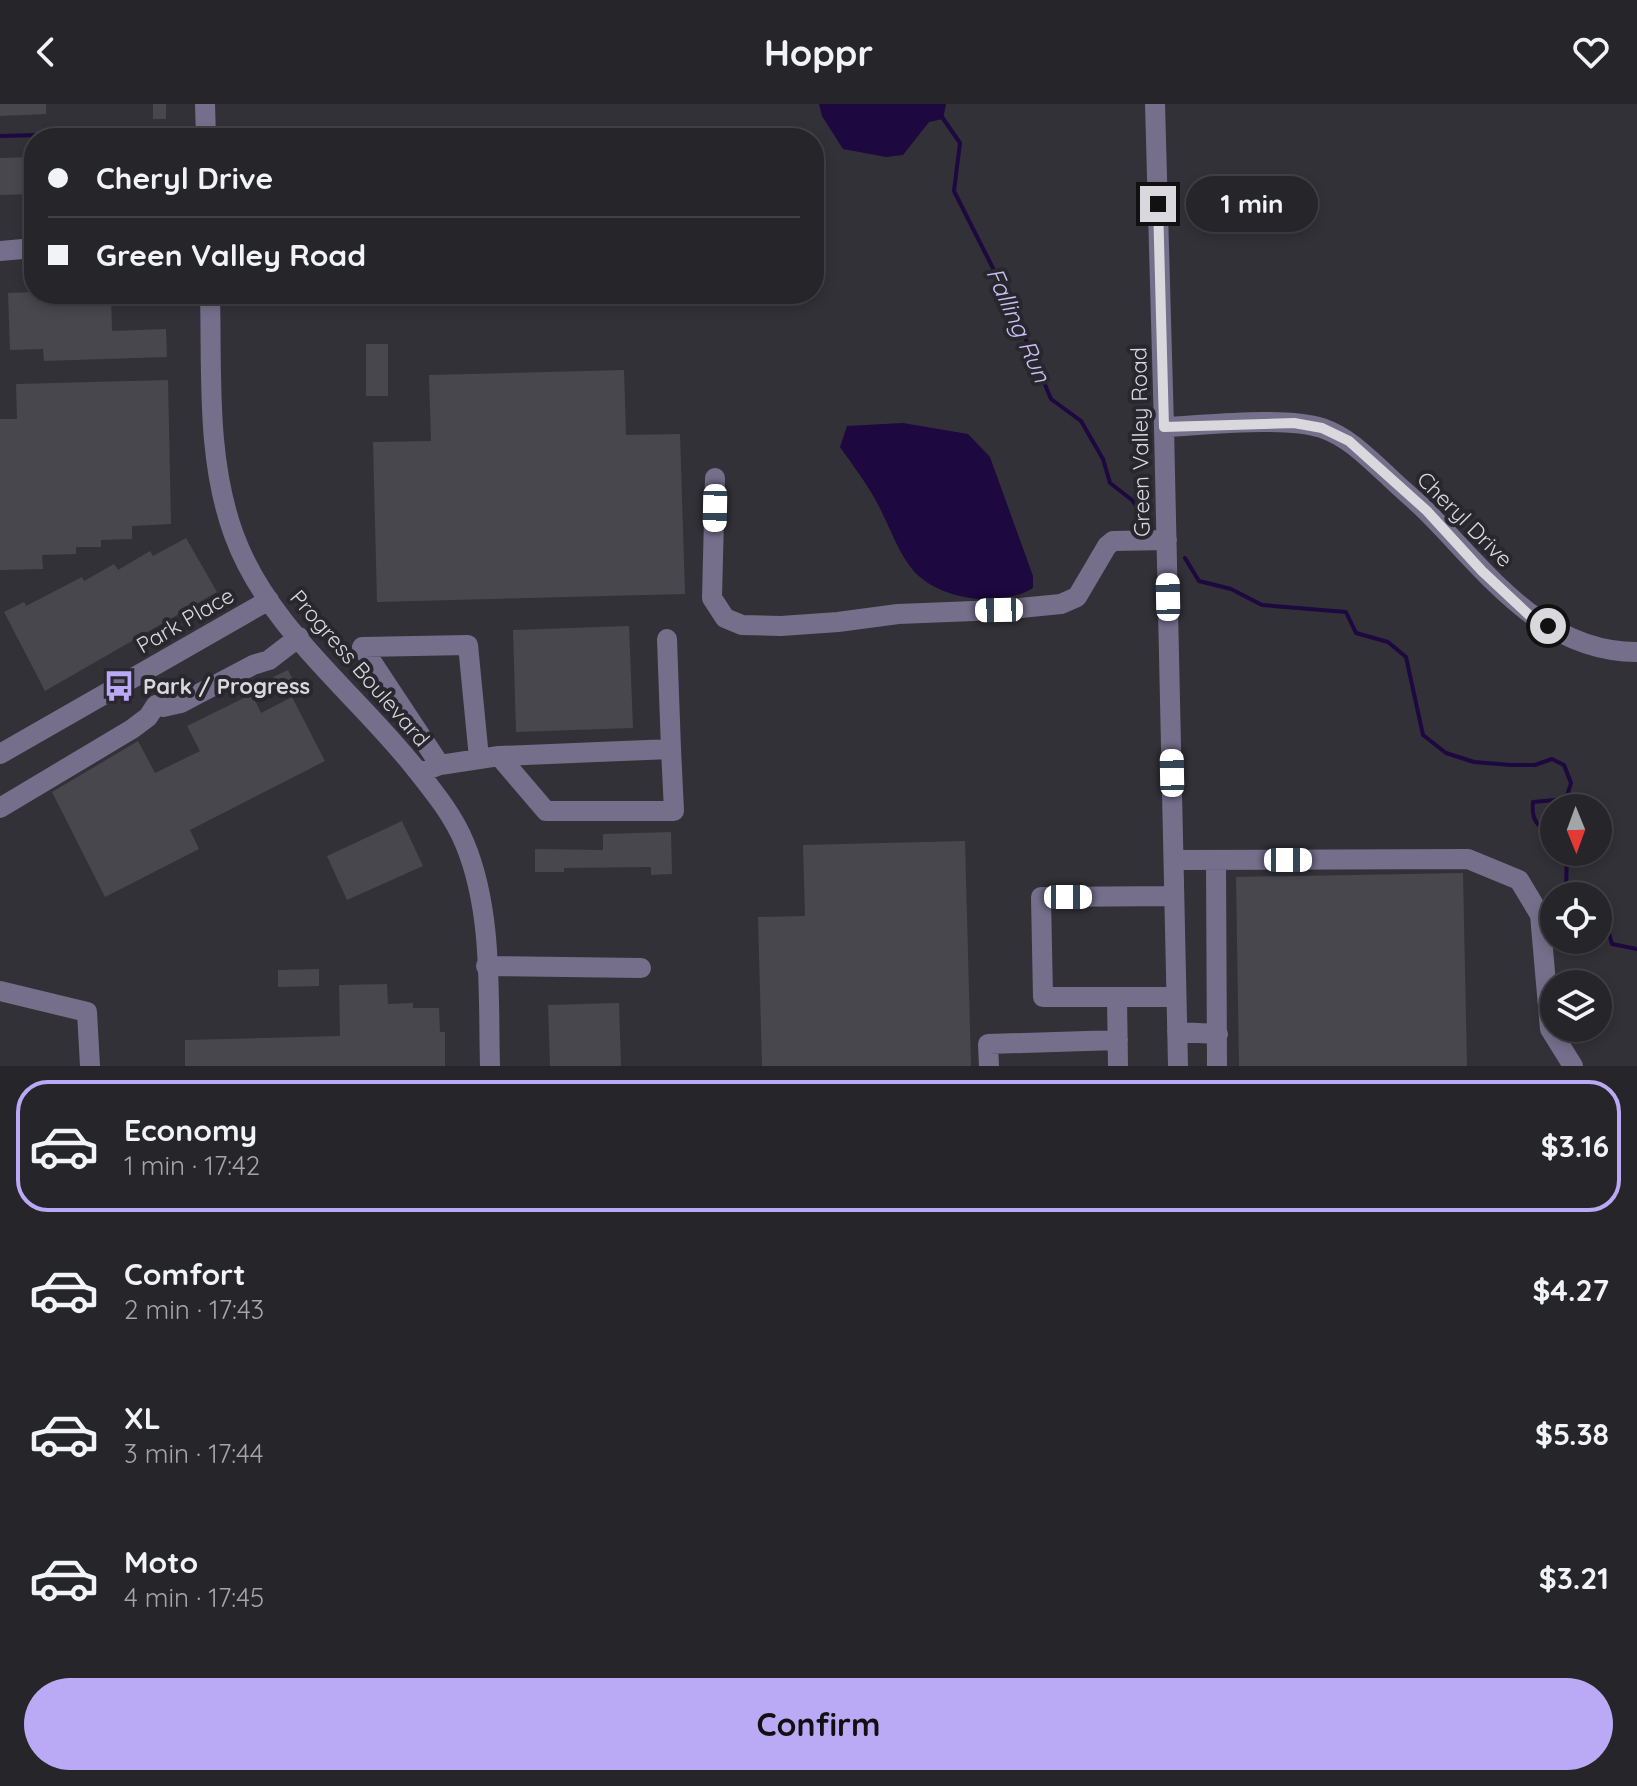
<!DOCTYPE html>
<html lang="en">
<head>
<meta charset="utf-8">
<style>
  :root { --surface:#262529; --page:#323135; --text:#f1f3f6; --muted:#a4a5a8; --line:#424246; --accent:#baaaf6 }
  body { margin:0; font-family:Quicksand,sans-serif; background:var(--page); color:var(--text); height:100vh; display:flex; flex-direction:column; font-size:30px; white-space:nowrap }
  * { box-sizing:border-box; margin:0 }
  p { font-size:26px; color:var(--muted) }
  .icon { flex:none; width:44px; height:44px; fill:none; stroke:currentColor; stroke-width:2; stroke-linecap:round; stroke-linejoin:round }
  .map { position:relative; height:962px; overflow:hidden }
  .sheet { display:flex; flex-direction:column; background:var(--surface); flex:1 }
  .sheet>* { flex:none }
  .guide { position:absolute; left:24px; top:24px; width:800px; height:176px; border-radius:32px; box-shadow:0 4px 12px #0003,0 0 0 2px var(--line); display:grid; align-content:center; height:176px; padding:0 24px; background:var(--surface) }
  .needle { width:52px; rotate:179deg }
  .fabs { position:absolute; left:1540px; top:690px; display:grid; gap:16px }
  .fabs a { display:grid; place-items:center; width:72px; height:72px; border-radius:50%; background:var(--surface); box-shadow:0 4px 12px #0003,0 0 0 2px var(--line); font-size:40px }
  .end { position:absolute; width:36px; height:36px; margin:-18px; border:10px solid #d9d8dc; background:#111; box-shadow:0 0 0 4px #111 }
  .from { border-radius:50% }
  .bubble { position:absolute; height:56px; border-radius:28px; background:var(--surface); box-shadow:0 4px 12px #0003,0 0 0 2px var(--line); font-size:26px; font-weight:700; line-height:56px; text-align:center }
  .car { position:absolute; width:24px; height:48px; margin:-24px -12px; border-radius:10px; box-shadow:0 0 6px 2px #0007; background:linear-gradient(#fff 24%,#345 0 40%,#fff 0 76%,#345 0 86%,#fff 0) }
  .guide b { display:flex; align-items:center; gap:28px; height:76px; font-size:30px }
  .guide b+b { border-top:2px solid var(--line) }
  .guide i { width:20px; height:20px; background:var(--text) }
  ul { padding:14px 0 0; list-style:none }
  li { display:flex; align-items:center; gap:24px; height:132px; margin:0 16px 12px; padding:0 8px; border:4px solid transparent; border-radius:32px }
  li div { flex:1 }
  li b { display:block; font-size:30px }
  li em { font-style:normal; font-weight:700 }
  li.on { border-color:var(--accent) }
  li>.icon { width:72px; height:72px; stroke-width:1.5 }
  .button { display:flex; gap:16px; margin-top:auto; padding:16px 24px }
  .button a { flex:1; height:92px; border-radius:48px; background:var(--accent); color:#111; font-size:32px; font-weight:700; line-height:92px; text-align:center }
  header { display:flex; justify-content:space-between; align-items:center; height:104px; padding:0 24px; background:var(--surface); font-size:36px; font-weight:700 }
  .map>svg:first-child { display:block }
</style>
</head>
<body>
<header><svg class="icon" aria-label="back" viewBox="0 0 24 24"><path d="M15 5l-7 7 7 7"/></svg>Hoppr<svg class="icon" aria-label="heart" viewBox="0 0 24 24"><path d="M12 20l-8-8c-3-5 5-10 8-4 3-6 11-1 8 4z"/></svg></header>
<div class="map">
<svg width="1637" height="962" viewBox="0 0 1637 962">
  <rect width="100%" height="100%" fill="#323137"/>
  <path fill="#1d0840" d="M 819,0 L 946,0 L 943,15 L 929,18 L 903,51 L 886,53 L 843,45 L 822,12 Z
    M 903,319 L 968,330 L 990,353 L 1033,472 L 1033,484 C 999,505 933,496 909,461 C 895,441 887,416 875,395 C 865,377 852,360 840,343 L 847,322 Z"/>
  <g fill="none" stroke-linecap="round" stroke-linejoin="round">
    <path stroke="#1d0840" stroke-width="4" d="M 942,13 L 960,39 L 954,87 L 1011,200 L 1051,295 L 1081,317 L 1103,355 L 1110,379 L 1132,396 L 1149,421
      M 0,32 L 193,27 L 193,34
      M 1185,454 L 1199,477 L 1231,485 L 1262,501 L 1346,508 L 1356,529 L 1388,538 L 1406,553 L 1423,631 L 1446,649 L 1474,658 L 1511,661 L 1535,661 L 1552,655 L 1564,661 L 1571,679 L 1566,695 L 1533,698 C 1531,717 1537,722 1554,731
      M 1567,748 L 1566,788 L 1573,792
      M 1598,808 L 1604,812 L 1612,840 L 1637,845"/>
  </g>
  <path fill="#48474e" d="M 0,0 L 46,0 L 46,10 L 0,12 Z
    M 153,0 L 166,0 L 166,15 L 153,15 Z
    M 34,53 L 34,90 L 0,91 L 0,54 Z
    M 34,188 L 34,190 L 111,190 L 112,227 L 166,225 L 167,253 L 44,257 L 43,245 L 10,246 L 8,189 Z
    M 366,240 L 388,240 L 388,292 L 366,292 Z
    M 624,266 L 626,331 L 680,330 L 685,490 L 377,498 L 373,338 L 431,337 L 429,271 Z
    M 168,276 L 171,420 L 132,422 L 132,435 L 101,436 L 101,443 L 76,443 L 76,450 L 42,451 L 43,465 L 0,466 L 0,315 L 17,315 L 16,280 Z
    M 186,434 L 217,488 L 45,587 L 4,508 L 24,498 L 26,502 L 82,473 L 84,477 L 114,460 L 118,466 L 150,447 L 153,452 Z
    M 629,522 L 633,624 L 516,628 L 513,526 Z
    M 288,566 L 294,578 L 278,585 L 273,573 Z
    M 252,590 L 261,609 L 292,593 L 325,657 L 190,726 L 199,745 L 105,793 L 52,688 L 138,637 L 155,669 L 200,647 L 187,622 Z
    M 402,717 L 423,762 L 347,796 L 327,752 Z
    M 671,728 L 672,770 L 651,771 L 651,763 L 564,764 L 564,768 L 535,768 L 535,745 L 603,746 L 603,730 Z
    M 965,737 L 971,962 L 762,962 L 758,813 L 805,812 L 803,741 Z
    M 1463,769 L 1467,962 L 1239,962 L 1236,773 Z
    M 319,865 L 319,882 L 278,883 L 278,866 Z
    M 387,880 L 388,900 L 413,899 L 413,904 L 439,904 L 440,928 L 445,928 L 445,962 L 185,962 L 185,936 L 340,932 L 339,881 Z
    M 619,899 L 621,962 L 550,962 L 548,901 Z"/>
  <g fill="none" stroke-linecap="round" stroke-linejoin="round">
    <path stroke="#756f8c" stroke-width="20" d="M 205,0 L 206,34
      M 1155,0 L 1164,323 L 1178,962
      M 0,147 L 34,144
      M 210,190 C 212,269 206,355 234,431 C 268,524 355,588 415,664 C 434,688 453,711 465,740 C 493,808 488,889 490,962
      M 1164,323 C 1207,321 1284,312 1322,324 C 1348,333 1366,352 1386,370 C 1399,383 1413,394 1426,407 C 1487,468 1542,548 1637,548
      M 715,374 L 712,494 L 725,514 L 742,521 L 781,522 L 838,518 L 898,510 L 999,506 L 1061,500 L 1077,493 L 1107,442 L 1113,437 L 1167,436
      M 667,535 L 671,645
      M 156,601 L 163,603 L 181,599 L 253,561 L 269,556 L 299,533
      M 0,650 L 269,496
      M 440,661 L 362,543 L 468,541 L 479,654
      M 419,669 L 440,661 L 499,652 L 546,707 L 674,707 L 671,645 L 499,652
      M 0,704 L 132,625 L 148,613 L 156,601
      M 1174,756 L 1468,755 L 1519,776 L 1540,811 L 1550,925 L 1573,962
      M 1216,756 L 1217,962
      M 1174,792 L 1041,793 L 1043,893 L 1176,893
      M 486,862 L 641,864
      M 0,887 L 87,908 L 90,962
      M 1117,893 L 1118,962
      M 1177,928 L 1218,930
      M 989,962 L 988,940 L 1118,936"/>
  </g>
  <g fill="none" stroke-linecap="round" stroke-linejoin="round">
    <path stroke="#d9d8dc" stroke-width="10" d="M 1158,100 L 1164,323 L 1294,319 L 1322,324 L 1349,337 L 1427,407 L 1482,467 L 1529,511 L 1548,522"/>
  </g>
  <defs>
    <symbol id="bus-bare" viewBox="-9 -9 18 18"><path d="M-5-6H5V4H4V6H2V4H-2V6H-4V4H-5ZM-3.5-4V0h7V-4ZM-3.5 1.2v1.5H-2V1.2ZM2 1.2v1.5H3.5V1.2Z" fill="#baaaf6" stroke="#28272d" stroke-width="2.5" paint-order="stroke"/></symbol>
  </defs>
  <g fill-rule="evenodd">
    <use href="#bus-bare" x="97" y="560" width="44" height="44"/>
  </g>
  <g text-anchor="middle" stroke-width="8" stroke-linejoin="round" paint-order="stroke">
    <g font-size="22" fill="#d9d8dc" stroke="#28272d">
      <text transform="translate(1140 338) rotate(-91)" y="8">Green Valley Road</text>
      <text transform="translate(1465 415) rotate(45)" y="8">Cheryl Drive</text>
      <text transform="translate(185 516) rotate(-30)" y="8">Park Place</text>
      <text transform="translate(360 564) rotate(49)" y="8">Progress Boulevard</text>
    </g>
    <g font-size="22" font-weight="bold" fill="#d9d8dc" stroke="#28272d" text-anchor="start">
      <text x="143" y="590">Park / Progress</text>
    </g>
    <g font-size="24" font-style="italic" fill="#cabff6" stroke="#28272d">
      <text transform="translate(1018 221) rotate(66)" y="8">Falling Run</text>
    </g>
  </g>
</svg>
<div class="fabs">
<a><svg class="needle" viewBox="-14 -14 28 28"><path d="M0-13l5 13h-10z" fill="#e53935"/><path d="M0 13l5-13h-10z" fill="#a4a5a8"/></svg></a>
<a><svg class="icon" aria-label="locate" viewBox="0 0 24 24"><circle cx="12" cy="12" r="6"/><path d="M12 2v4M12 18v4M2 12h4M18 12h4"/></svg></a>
<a><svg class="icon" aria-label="layers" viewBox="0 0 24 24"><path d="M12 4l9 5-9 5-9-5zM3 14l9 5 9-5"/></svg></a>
</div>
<i class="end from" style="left:1548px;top:522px"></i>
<i class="end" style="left:1158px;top:100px"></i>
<div class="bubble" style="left:1186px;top:72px;width:132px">1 min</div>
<i class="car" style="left:715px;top:404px;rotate:181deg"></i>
<i class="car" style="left:1168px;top:493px;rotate:359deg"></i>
<i class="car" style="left:999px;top:506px;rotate:269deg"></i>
<i class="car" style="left:1172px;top:669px;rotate:359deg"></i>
<i class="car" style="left:1288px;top:756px;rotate:90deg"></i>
<i class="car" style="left:1068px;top:793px;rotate:90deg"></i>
<div class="guide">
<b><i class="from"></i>Cheryl Drive</b>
<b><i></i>Green Valley Road</b>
</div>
</div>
<section class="sheet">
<ul>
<li class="on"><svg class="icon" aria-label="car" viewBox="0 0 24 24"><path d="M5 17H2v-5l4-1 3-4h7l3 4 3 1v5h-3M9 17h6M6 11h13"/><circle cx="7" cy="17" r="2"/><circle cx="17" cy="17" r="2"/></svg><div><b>Economy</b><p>1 min · 17:42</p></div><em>$3.16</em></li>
<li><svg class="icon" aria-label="car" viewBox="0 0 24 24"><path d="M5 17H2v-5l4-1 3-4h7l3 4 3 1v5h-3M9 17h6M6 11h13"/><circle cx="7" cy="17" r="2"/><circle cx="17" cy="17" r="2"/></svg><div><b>Comfort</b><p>2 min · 17:43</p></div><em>$4.27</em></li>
<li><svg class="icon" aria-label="car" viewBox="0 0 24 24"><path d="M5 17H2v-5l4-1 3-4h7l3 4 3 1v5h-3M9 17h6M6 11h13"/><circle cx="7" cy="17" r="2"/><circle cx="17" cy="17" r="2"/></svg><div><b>XL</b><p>3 min · 17:44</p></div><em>$5.38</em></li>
<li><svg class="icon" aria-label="car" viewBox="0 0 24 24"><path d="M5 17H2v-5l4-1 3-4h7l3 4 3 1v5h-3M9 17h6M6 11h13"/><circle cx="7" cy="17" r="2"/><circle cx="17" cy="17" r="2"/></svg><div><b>Moto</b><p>4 min · 17:45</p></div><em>$3.21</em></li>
</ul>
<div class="button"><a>Confirm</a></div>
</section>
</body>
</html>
